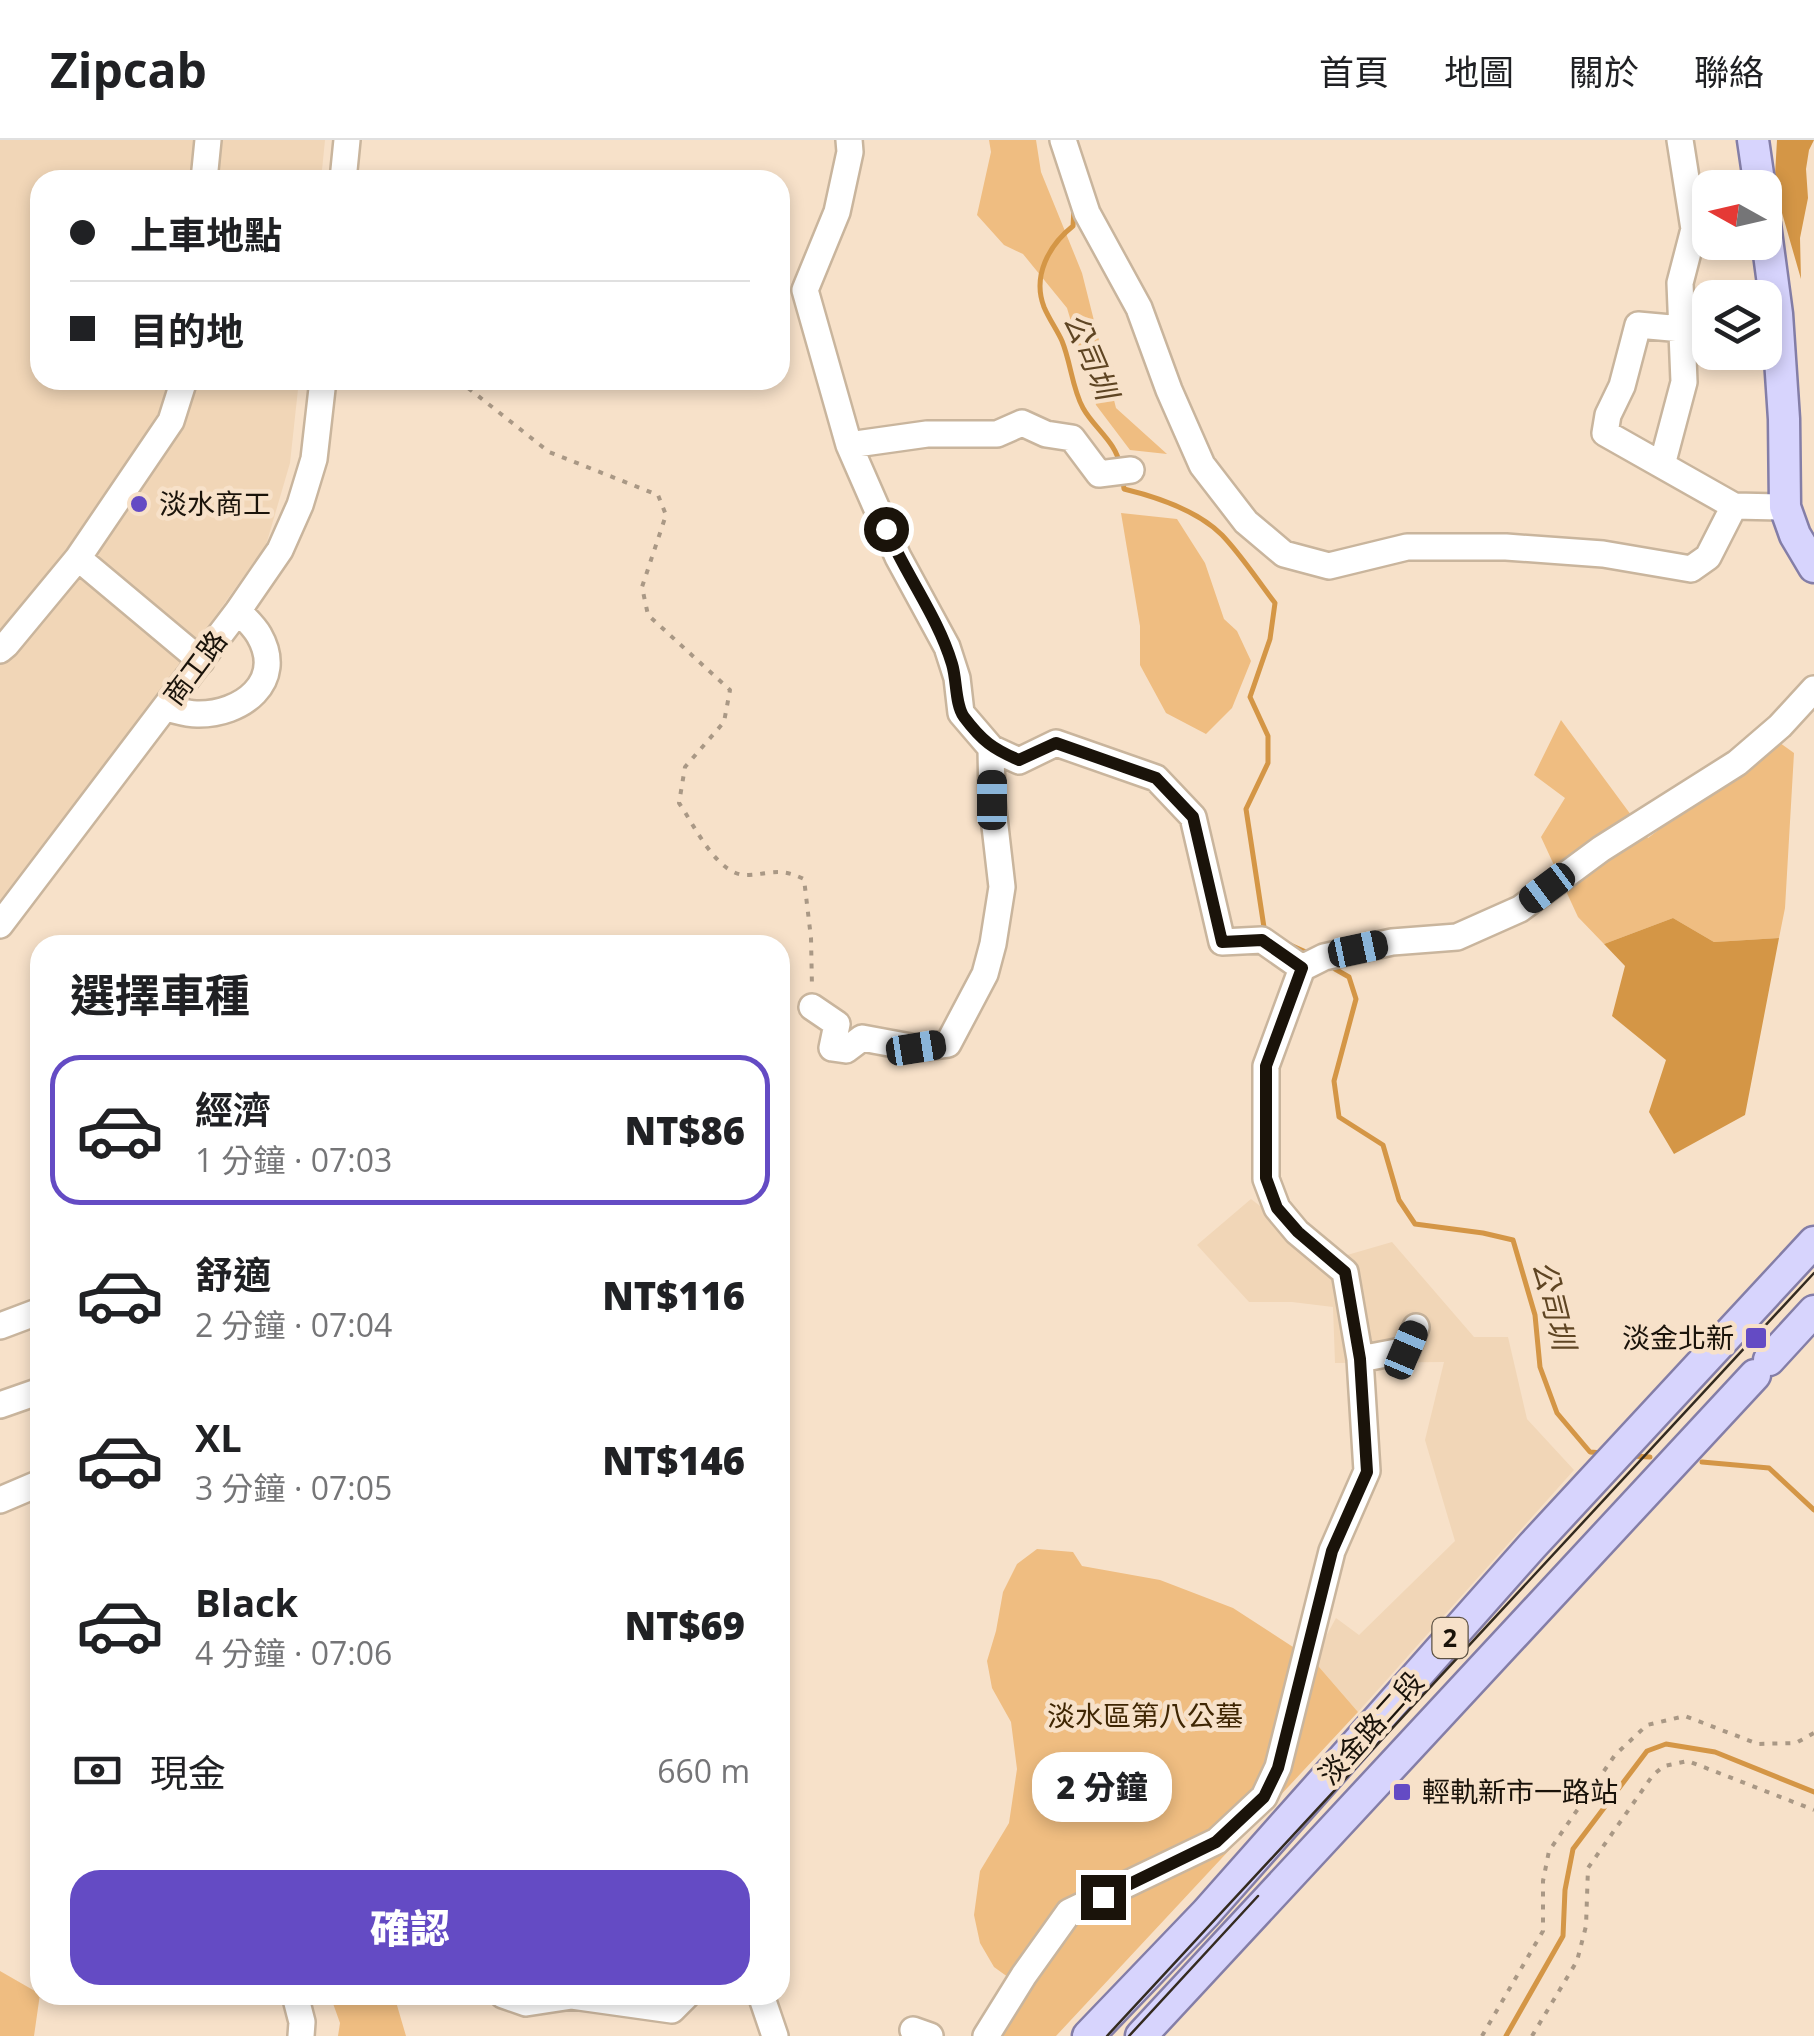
<!DOCTYPE html>
<html lang="zh-TW">
<head>
<meta charset="utf-8">
<style>
  :root { --surface:#fff; --page:#f6f6f6; --text:#202124; --muted:#757577; --line:#e0e0e0; --accent:#644bc4 }
  body { margin:0; font-family:"Open Sans","Noto Sans TC",sans-serif; background:var(--page); color:var(--text); height:100vh; display:flex; flex-direction:column; font-size:38px; white-space:nowrap }
  * { box-sizing:border-box; margin:0 }
  p { font-size:32px; color:var(--muted) }
  .icon { flex:none; width:55px; height:55px; fill:none; stroke:currentColor; stroke-width:2; stroke-linecap:round; stroke-linejoin:round }
  .map { position:relative; flex:1; overflow:hidden }
  .drawer { position:absolute; left:30px; top:795px; width:760px; height:1070px; display:flex; flex-direction:column; background:var(--surface); border-radius:30px; box-shadow:0 5px 15px #0003 }
  .drawer>* { flex:none }
  .banner { position:absolute; left:30px; top:30px; width:760px; height:220px; border-radius:30px; box-shadow:0 5px 15px #0003; display:grid; align-content:center; height:220px; padding:0 40px; background:var(--surface) }
  .needle { width:65px; rotate:278deg }
  .controls { position:absolute; left:1692px; top:30px; display:grid; gap:20px }
  .controls a { display:grid; place-items:center; width:90px; height:90px; border-radius:20px; background:var(--surface); box-shadow:0 5px 15px #0003; font-size:50px }
  .end { position:absolute; width:45px; height:45px; margin:-22px; border:12px solid #1a130a; background:#fff; box-shadow:0 0 0 5px #fff }
  .from { border-radius:50% }
  .bubble { position:absolute; height:70px; border-radius:30px; background:var(--surface); box-shadow:0 5px 15px #0003; font-size:32px; font-weight:800; line-height:70px; text-align:center }
  .car { position:absolute; width:30px; height:60px; margin:-30px -15px; border-radius:12px; box-shadow:0 0 8px 2px #0007; background:linear-gradient(#222 24%,#8ab4d8 0 40%,#222 0 76%,#8ab4d8 0 86%,#222 0) }
  .banner b { display:flex; align-items:center; gap:35px; height:95px; font-size:38px }
  .banner b+b { border-top:2px solid var(--line) }
  .banner i { width:25px; height:25px; background:var(--text) }
  ul { padding:0; list-style:none }
  li { display:flex; align-items:center; gap:30px; height:150px; margin:0 20px 15px; padding:0 20px; border:5px solid transparent; border-radius:30px }
  li div { flex:1 }
  li b { display:block; font-size:38px }
  li em { font-style:normal; font-weight:800 }
  li.selected { border-color:var(--accent) }
  li>.icon { width:90px; height:90px; stroke-width:1.5 }
  h2 { padding:0 40px; font-size:45px; line-height:120px }
  .pay { display:flex; align-items:center; gap:25px; height:110px; padding:0 40px; font-size:38px }
  .pay p { margin-inline-start:auto }
  .cta { display:flex; gap:20px; margin-top:auto; padding:20px 40px }
  .cta a { flex:1; height:115px; border-radius:30px; background:var(--accent); color:#fff; font-size:40px; font-weight:800; line-height:115px; text-align:center }
  header { display:flex; align-items:center; gap:60px; box-sizing:border-box; height:140px; padding:0 50px; background:var(--surface); border-bottom:2px solid var(--line) }
  header strong { font-size:48px }
  nav { display:flex; gap:55px; margin-inline-start:auto; font-size:35px }
  .map>svg:first-child { display:block }
</style>
</head>
<body>
<header>
<strong>Zipcab</strong>
<nav><a>首頁</a><a>地圖</a><a>關於</a><a>聯絡</a></nav>
</header>
<div class="map">
<svg width="1814" height="1896" viewBox="0 0 1814 1896">
  <rect width="100%" height="100%" fill="#f7e1c9"/>
  <path fill="#f1d6b7" d="M 0,0 L 325,0 L 321,40 L 40,40 L 40,240 L 299,240 L 290,323 L 266,405 L 0,778 Z
    M 1251,1059 L 1330,1120 L 1392,1102 L 1474,1197 L 1508,1197 L 1527,1279 L 1574,1330 L 1358,1572 L 1313,1520 L 1336,1478 L 1359,1495 L 1455,1401 L 1425,1300 L 1444,1222 L 1335,1223 L 1333,1167 L 1292,1162 L 1249,1162 L 1197,1105 Z"/>
  <path fill="#efbd81" d="M 989,0 L 1036,0 L 1041,32 L 1082,133 L 1116,268 L 1167,314 L 1130,310 L 1096,265 L 1067,168 L 1023,114 L 1004,105 L 977,75 L 991,12 Z
    M 1121,373 L 1177,379 L 1205,423 L 1224,479 L 1237,491 L 1251,521 L 1232,568 L 1206,594 L 1166,573 L 1140,525 L 1140,486 Z
    M 1561,580 L 1648,698 L 1776,600 L 1794,613 L 1785,768 L 1779,798 L 1714,802 L 1673,778 L 1604,804 L 1578,777 L 1541,697 L 1565,658 L 1534,635 Z
    M 1037,1409 L 1073,1412 L 1082,1426 L 1160,1440 L 1233,1468 L 1313,1520 L 1358,1572 L 1056,1896 L 1001,1896 L 1015,1866 L 1065,1795 L 1094,1771 L 1219,1708 L 1259,1653 L 1212,1697 L 1065,1768 L 1012,1840 L 994,1827 L 980,1803 L 974,1775 L 980,1731 L 1009,1683 L 1017,1629 L 1011,1582 L 992,1548 L 987,1521 L 996,1491 L 1003,1452 L 1017,1424 Z
    M 0,1831 L 40,1854 L 34,1896 L 0,1896 Z
    M 330,1855 L 394,1855 L 406,1896 L 338,1896 L 340,1883 Z"/>
  <path fill="#d49646" d="M 1777,0 L 1814,0 L 1809,10 L 1806,29 L 1808,58 L 1800,98 L 1801,139 L 1780,66 L 1778,43 L 1775,35 Z
    M 1673,778 L 1714,802 L 1779,798 L 1745,975 L 1674,1014 L 1649,972 L 1666,920 L 1612,876 L 1625,826 L 1604,804 Z"/>
  <g fill="none" stroke-linecap="round" stroke-linejoin="round">
    <path stroke="#d49646" stroke-width="5" d="M 1074,69 L 1073,86 C 1049,105 1032,136 1044,167 C 1049,179 1057,190 1062,201 C 1071,223 1072,248 1083,268 C 1094,288 1117,303 1120,326
      M 1123,342 L 1124,349 C 1157,357 1198,371 1222,395 C 1242,416 1258,441 1275,463 L 1270,499 L 1250,557 L 1268,596 L 1268,623 L 1246,669 L 1265,794
      M 1288,804 L 1308,813
      M 1335,829 L 1349,837 L 1356,859 L 1334,941 L 1339,977 L 1383,1005 L 1399,1060 L 1415,1084 L 1483,1093 L 1513,1100 L 1535,1175 L 1540,1227 L 1557,1273 L 1590,1312 L 1603,1313
      M 1632,1316 L 1650,1317
      M 1702,1322 L 1769,1328 L 1814,1370
      M 1506,1896 L 1563,1796 L 1565,1750 L 1573,1709 L 1647,1611 L 1666,1604 L 1715,1612 L 1814,1652"/>
    <defs>
      <path id="minor" d="M 1063,0 L 1087,73 L 1139,168 L 1169,250 L 1202,325 L 1246,382 L 1284,414 L 1329,426 L 1407,407 L 1506,407 L 1603,414 L 1691,429 L 1708,417 L 1734,366
        M 204,40 L 208,0
        M 343,40 L 347,0
        M 1682,189 L 1638,185 L 1622,246 L 1608,275 L 1605,293 L 1734,366 L 1785,367
        M 184,240 L 171,281 L 78,418 L 201,521
        M 849,305 L 805,150 L 837,72 L 850,12 L 849,0
        M 1662,325 L 1684,242 L 1680,143 L 1694,89 L 1680,0
        M 1131,330 L 1099,334 L 1072,298 L 1046,294 L 1022,283 L 997,294 L 927,294 L 849,305 L 898,417 L 947,507 L 957,538 L 961,573 L 991,608 L 1019,621 L 1056,603 L 1156,638 L 1193,677 L 1222,802 L 1262,800 L 1302,828
        M 0,510 L 6,505 L 78,418
        M 166,568 C 175,570 187,574 197,574 C 241,575 286,542 259,495 C 254,486 245,478 238,471
        M 0,785 L 238,471 L 280,410 L 300,365 L 314,319 L 323,240
        M 812,867 L 837,884 L 832,908 L 846,910 L 862,898 L 916,908 L 948,904 L 985,834 L 993,804 L 1002,747 L 992,660 L 991,608
        M 0,1186 L 40,1171
        M 1360,1219 L 1407,1210 L 1416,1187
        M 0,1265 L 40,1251
        M 0,1360 L 40,1343
        M 295,1855 L 302,1882 L 301,1896
        M 503,1855 L 526,1863 L 572,1856 L 672,1870 L 687,1855
        M 761,1855 L 775,1896
        M 913,1890 L 930,1896
        M 986,1896 L 1024,1835 L 1069,1772 L 1217,1701 L 1264,1657 L 1278,1627 L 1332,1411 L 1367,1331 L 1360,1219 L 1345,1132 L 1297,1092 L 1277,1068 L 1266,1039 L 1266,926 L 1302,828 L 1324,817 L 1392,802 L 1457,797 L 1520,769 L 1601,709 L 1737,623 L 1780,586 L 1814,549"/>
      <path id="major" d="M 1753,0 L 1760,48
        M 1765,84 L 1777,174 L 1784,279 L 1785,367 L 1795,395 L 1814,427
        M 1769,1220 L 1814,1171
        M 1088,1896 L 1206,1773 L 1532,1406 L 1814,1102
        M 1141,1896 L 1755,1235"/>
    </defs>
    <use href="#minor" stroke="#c9b59d" stroke-width="30"/>
    <use href="#major" stroke="#847ea7" stroke-width="35"/>
    <path stroke="#a99885" stroke-width="4" stroke-dasharray="5 8" stroke-linecap="butt" d="M 458,240 L 549,312 L 658,355 L 666,375 L 642,447 L 648,475 L 730,550 L 724,582 L 685,627 L 679,663 C 695,686 718,738 749,735 C 775,733 780,728 804,739 L 811,798 L 812,847
      M 1482,1896 L 1543,1791 L 1543,1741 L 1549,1711 L 1615,1615 L 1647,1585 L 1685,1576 L 1758,1604 L 1796,1603 L 1814,1593
      M 1532,1896 L 1577,1821 L 1586,1786 L 1588,1728 L 1653,1635 L 1664,1626 L 1688,1621 L 1814,1670"/>
    <use href="#minor" stroke="#fff" stroke-width="25"/>
    <use href="#major" stroke="#d7d4fd" stroke-width="30"/>
    <path stroke="#342b20" stroke-width="2.5" d="M 1107,1896 L 1814,1133
      M 1129,1896 L 1258,1756"/>
  </g>
  <g fill="none" stroke-linecap="round" stroke-linejoin="round">
    <path stroke="#1a130a" stroke-width="12" d="M 886,389 C 906,435 938,477 952,524 C 957,540 955,565 964,577 C 982,601 993,609 1019,620 L 1056,603 L 1156,638 L 1193,677 L 1222,802 L 1262,800 L 1302,828 L 1266,926 L 1266,1038 L 1277,1068 L 1298,1092 L 1345,1132 L 1360,1219 L 1367,1332 L 1332,1411 L 1278,1628 L 1264,1657 L 1216,1702 L 1103,1757"/>
  </g>
  <g fill="#644bc4" stroke="#f7e1c9" stroke-width="4">
    <circle cx="139" cy="364" r="10"/>
    <rect x="1744" y="1186" width="24" height="24" rx="5"/>
    <rect x="1392" y="1642" width="20" height="20" rx="5"/>
  </g>
  <g text-anchor="middle" stroke-width="9" stroke-linejoin="round" paint-order="stroke">
    <rect fill="#f7e1c9" stroke="#5c5143" stroke-width="2.5" x="1432.5" y="1478" width="35" height="40" rx="8"/>
    <g font-size="25" font-weight="bold" fill="#1a130a">
      <text x="1450" y="1507">2</text>
    </g>
    <g font-size="28" fill="#1a130a" stroke="#f7e1c9" text-anchor="start">
      <text x="159" y="374">淡水商工</text>
      <text x="1734" y="1208" text-anchor="end">淡金北新</text>
      <text x="1422" y="1662">輕軌新市一路站</text>
    </g>
    <g font-size="28" fill="#1a130a" stroke="#f7e1c9">
      <text transform="translate(195 528) rotate(-53)" y="10">商工路</text>
      <text transform="translate(1371 1588) rotate(-48)" y="10">淡金路二段</text>
    </g>
    <g font-size="28" fill="#3f2603" stroke="#f7e1c9">
      <text x="1145" y="1586">淡水區第八公墓</text>
    </g>
    <g font-size="30" font-style="italic" fill="#5f4523" stroke="#f7e1c9">
      <text transform="translate(1090 216) rotate(67)" y="10">公司圳</text>
      <text transform="translate(1553 1165) rotate(76)" y="10">公司圳</text>
    </g>
  </g>
</svg>
<div class="controls">
<a><svg class="needle" viewBox="-14 -14 28 28"><path d="M0-13l5 13h-10z" fill="#e53935"/><path d="M0 13l5-13h-10z" fill="#757577"/></svg></a>
<a><svg class="icon" aria-label="layers" viewBox="0 0 24 24"><path d="M12 4l9 5-9 5-9-5zM3 14l9 5 9-5"/></svg></a>
</div>
<i class="end from" style="left:886px;top:389px"></i>
<i class="end" style="left:1103px;top:1757px"></i>
<div class="bubble" style="left:1032px;top:1612px;width:140px">2 分鐘</div>
<i class="car" style="left:992px;top:660px;rotate:0deg"></i>
<i class="car" style="left:1547px;top:748px;rotate:233deg"></i>
<i class="car" style="left:1358px;top:809px;rotate:78deg"></i>
<i class="car" style="left:916px;top:908px;rotate:81deg"></i>
<i class="car" style="left:1406px;top:1210px;rotate:23deg"></i>
<div class="banner">
<b><i class="from"></i>上車地點</b>
<b><i></i>目的地</b>
</div>
<section class="drawer">
<h2>選擇車種</h2>
<ul>
<li class="selected"><svg class="icon" aria-label="car" viewBox="0 0 24 24"><path d="M5 17H2v-5l4-1 3-4h7l3 4 3 1v5h-3M9 17h6M6 11h13"/><circle cx="7" cy="17" r="2"/><circle cx="17" cy="17" r="2"/></svg><div><b>經濟</b><p>1 分鐘 · 07:03</p></div><em>NT$86</em></li>
<li><svg class="icon" aria-label="car" viewBox="0 0 24 24"><path d="M5 17H2v-5l4-1 3-4h7l3 4 3 1v5h-3M9 17h6M6 11h13"/><circle cx="7" cy="17" r="2"/><circle cx="17" cy="17" r="2"/></svg><div><b>舒適</b><p>2 分鐘 · 07:04</p></div><em>NT$116</em></li>
<li><svg class="icon" aria-label="car" viewBox="0 0 24 24"><path d="M5 17H2v-5l4-1 3-4h7l3 4 3 1v5h-3M9 17h6M6 11h13"/><circle cx="7" cy="17" r="2"/><circle cx="17" cy="17" r="2"/></svg><div><b>XL</b><p>3 分鐘 · 07:05</p></div><em>NT$146</em></li>
<li><svg class="icon" aria-label="car" viewBox="0 0 24 24"><path d="M5 17H2v-5l4-1 3-4h7l3 4 3 1v5h-3M9 17h6M6 11h13"/><circle cx="7" cy="17" r="2"/><circle cx="17" cy="17" r="2"/></svg><div><b>Black</b><p>4 分鐘 · 07:06</p></div><em>NT$69</em></li>
</ul>
<div class="pay"><svg class="icon" aria-label="cash" viewBox="0 0 24 24"><path d="M3 7h18v10H3z"/><circle cx="12" cy="12" r="2"/></svg>現金<p>660 m</p></div>
<div class="cta"><a>確認</a></div>
</section>
</div>
</body>
</html>
